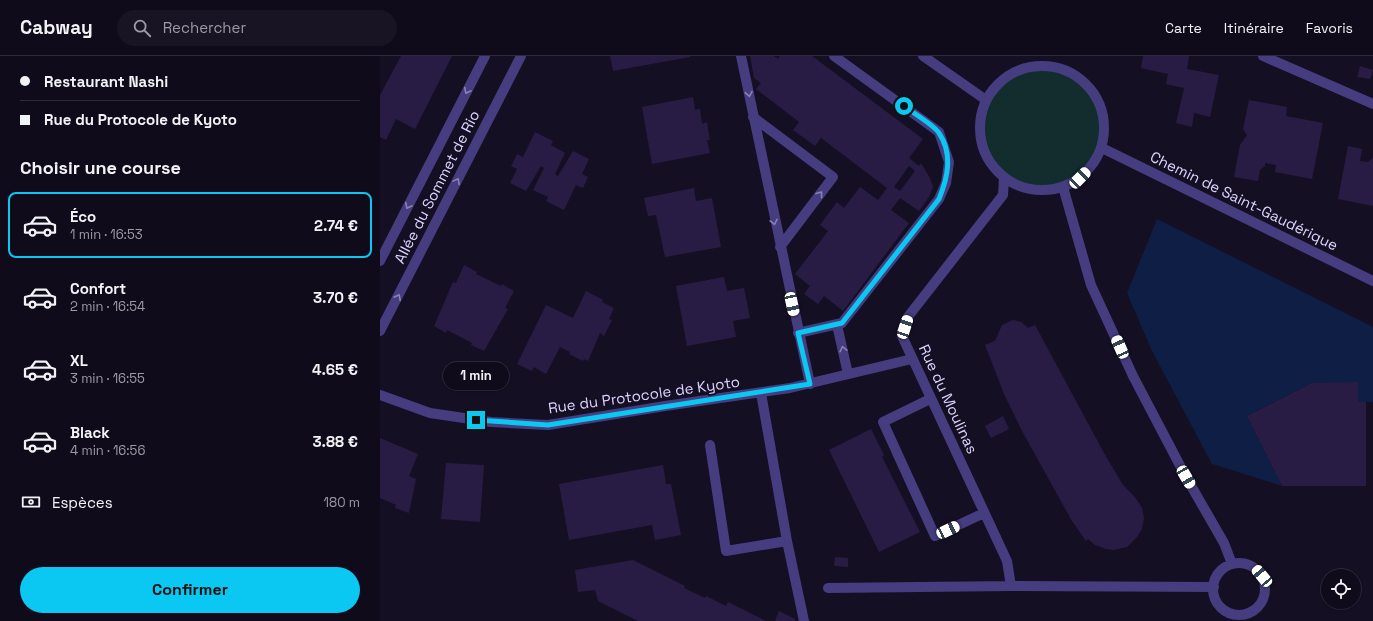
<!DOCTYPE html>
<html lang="fr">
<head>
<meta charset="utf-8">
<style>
  :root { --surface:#100b1b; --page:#191424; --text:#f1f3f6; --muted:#9c9ba3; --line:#302b3a; --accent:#0bc8f2 }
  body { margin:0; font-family:"Space Grotesk",sans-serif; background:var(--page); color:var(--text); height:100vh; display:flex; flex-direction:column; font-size:15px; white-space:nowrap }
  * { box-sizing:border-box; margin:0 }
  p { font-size:13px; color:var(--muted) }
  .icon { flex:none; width:22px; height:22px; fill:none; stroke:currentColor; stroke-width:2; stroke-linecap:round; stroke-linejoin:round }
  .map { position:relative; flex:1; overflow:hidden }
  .sheet { display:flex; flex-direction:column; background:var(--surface); width:380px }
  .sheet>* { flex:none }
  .hud { display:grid; align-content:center; height:88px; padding:0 20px; background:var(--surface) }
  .buttons { position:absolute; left:941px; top:513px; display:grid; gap:8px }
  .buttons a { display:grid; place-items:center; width:40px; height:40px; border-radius:50%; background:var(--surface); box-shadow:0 1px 3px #0004,0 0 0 1px var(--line); font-size:20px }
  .end { position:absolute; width:18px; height:18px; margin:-9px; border:5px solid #0bc8f2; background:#111; box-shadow:0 0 0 2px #111 }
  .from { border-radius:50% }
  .bubble { position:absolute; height:28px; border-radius:14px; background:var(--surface); box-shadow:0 1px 3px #0004,0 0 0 1px var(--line); font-size:13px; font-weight:800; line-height:28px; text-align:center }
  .car { position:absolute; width:12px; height:24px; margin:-12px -6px; border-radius:5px; box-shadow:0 0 3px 1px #0007; background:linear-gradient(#fff 24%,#345 0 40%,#fff 0 76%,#345 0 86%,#fff 0) }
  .hud b { display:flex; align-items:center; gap:14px; height:38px; font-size:15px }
  .hud b+b { border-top:1px solid var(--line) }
  .hud i { width:10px; height:10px; background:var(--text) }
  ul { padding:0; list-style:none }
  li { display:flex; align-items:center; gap:12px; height:66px; margin:0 8px 6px; padding:0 12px; border:2px solid transparent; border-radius:8px }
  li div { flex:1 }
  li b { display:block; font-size:15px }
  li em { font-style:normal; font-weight:800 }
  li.current { border-color:var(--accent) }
  li>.icon { width:36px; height:36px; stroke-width:1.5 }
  h2 { padding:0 20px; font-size:18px; line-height:48px }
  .pay { display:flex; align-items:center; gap:10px; height:44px; padding:0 20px; font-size:15px }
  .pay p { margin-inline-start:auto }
  .primary-button { display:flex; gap:8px; margin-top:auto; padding:8px 20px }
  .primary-button a { flex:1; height:46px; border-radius:24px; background:var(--accent); color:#111; font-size:16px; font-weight:800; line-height:46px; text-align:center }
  header { display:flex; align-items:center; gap:24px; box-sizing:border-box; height:56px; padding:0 20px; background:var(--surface); border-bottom:1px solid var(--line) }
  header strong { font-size:19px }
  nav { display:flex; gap:22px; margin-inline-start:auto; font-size:14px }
  .search { width:280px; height:36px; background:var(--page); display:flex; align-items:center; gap:10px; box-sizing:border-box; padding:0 14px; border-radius:22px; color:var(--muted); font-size:15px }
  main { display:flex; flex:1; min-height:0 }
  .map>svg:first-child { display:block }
</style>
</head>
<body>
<header>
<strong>Cabway</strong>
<div class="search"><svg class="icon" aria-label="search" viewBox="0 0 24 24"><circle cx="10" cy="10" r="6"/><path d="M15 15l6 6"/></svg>Rechercher</div>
<nav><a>Carte</a><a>Itinéraire</a><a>Favoris</a></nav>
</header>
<main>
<section class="sheet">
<div class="hud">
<b><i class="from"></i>Restaurant Nashi</b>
<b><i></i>Rue du Protocole de Kyoto</b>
</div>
<h2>Choisir une course</h2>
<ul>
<li class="current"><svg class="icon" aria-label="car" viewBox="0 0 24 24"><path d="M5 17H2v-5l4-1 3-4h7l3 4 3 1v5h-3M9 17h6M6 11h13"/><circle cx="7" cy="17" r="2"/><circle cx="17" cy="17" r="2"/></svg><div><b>Éco</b><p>1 min · 16:53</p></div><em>2.74 €</em></li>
<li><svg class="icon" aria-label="car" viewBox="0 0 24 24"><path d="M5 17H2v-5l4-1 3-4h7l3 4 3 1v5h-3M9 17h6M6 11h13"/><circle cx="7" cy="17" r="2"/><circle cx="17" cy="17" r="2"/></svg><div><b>Confort</b><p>2 min · 16:54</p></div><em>3.70 €</em></li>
<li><svg class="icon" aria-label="car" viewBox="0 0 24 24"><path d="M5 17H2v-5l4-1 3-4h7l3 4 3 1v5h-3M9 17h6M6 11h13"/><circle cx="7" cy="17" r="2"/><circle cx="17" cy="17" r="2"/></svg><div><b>XL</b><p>3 min · 16:55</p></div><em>4.65 €</em></li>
<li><svg class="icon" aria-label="car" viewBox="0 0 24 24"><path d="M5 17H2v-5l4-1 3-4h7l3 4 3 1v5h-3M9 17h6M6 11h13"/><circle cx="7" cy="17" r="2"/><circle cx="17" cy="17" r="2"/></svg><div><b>Black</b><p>4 min · 16:56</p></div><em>3.88 €</em></li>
</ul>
<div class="pay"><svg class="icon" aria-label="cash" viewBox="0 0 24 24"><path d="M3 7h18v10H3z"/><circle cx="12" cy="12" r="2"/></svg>Espèces<p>180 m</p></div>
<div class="primary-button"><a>Confirmer</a></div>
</section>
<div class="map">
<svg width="993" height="565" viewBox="0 0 993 565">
  <rect width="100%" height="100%" fill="#150f24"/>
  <path fill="#132c2d" d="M600 72a62 62 0 1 1 124 0a62 62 0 1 1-124 0Z"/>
  <path fill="#0e1e44" d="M 777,163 L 993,271 L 993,346 L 978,346 L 978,327 L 932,327 L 867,360 L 902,430 L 832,408 L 772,295 L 747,237 Z"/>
  <path fill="#281c44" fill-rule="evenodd" d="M 21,0 L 72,0 L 35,73 L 16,63 L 6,84 L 0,81 L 0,39 Z
    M 230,0 L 310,0 L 310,1 L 233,15 Z
    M 370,0 L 394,0 L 398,3 L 400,0 L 432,0 L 543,83 L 529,102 L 539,110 L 541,107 L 550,122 L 553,131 L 549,141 L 539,155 L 520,142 L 511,154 L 529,167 L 463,255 L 444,240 L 438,248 L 424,238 L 430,230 L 415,218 L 448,175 L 440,169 L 457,146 L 464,152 L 480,131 L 498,144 L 507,132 L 441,82 L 435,90 L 413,74 L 419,66 L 376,33 L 381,27 L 374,22 ZM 529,110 L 535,115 L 520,135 L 514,131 Z
    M 763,0 L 809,0 L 807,13 L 839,19 L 830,61 L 814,57 L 812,71 L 796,67 L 804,32 L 786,28 L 788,18 L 761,12 Z
    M 980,10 L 993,14 L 990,23 L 977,21 Z
    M 313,41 L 315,54 L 320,53 L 322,68 L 327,66 L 330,84 L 327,84 L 330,97 L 272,108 L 262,51 Z
    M 869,44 L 907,51 L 906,60 L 943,67 L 932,123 L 895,116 L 896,109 L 885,107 L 885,110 L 880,114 L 878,125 L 854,121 L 860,89 L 867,79 L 863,73 Z
    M 155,76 L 173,85 L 171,89 L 185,97 L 175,118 L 178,120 L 193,95 L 209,103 L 202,118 L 208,121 L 203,132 L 196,129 L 184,154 L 166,145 L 168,141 L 153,134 L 164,112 L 161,110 L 146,135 L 130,127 L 137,113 L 131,110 L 137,98 L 143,101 Z
    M 968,90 L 982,93 L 980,105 L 988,106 L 993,102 L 993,150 L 958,143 Z
    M 314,132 L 316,145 L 332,142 L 341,191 L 285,201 L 276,159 L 268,160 L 264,142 Z
    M 84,209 L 97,216 L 96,218 L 121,230 L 122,228 L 134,235 L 125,252 L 128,253 L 104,295 L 91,289 L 92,287 L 67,274 L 66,277 L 54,270 L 73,226 L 76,227 Z
    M 344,221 L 347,235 L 364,232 L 370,262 L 353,265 L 356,281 L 307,290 L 296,230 Z
    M 206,235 L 223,244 L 222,246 L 234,252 L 229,263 L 232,264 L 224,280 L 220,277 L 208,305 L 204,303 L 203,305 L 189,298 L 190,296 L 180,291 L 166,318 L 154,311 L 152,315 L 137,308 L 166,249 L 193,262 Z
    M 633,264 L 641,266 L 648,272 L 655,269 L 724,397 L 743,429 L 755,441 L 762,452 L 764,462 L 762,473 L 757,481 L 747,491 L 733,494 L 726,493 L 715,489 L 708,483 L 706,485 L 692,465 L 642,375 L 624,338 L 605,289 L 615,285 L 622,269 Z
    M 978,326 L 978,346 L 986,346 L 986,430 L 902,430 L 867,360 L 932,327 Z
    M 623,360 L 629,373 L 611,382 L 605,370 Z
    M 491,373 L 504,399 L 502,401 L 540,476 L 499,496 L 449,394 Z
    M 0,382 L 38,398 L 29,420 L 36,423 L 29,457 L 15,452 L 16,449 L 0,442 Z
    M 66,407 L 104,409 L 100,466 L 61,463 Z
    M 283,409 L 286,428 L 291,428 L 301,479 L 275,484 L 272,469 L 189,484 L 179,428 Z
    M 455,501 L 468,502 L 468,511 L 454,510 Z
    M 253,504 L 305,530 L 304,532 L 325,542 L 326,540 L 346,550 L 348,546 L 386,565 L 258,565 L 218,545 L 215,534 L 198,536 L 195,514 Z
    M 399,555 L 415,563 L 415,565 L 395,565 Z"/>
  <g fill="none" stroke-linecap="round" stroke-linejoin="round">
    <path stroke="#453d80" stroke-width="10" d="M 361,0 L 430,328
      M 543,0 L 606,44
      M 883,0 L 993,48
      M600 72a62 62 0 1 1 124 0a62 62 0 1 1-124 0Z
      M 373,61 L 453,121 L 400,191
      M 722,92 L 993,225
      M 624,121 L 623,139 L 527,262 L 522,280 L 627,505 L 631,530
      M 683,131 L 711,229 L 753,320 L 806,421 L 844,487 L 852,508
      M 0,205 L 105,0
      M 457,269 L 468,318
      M 0,275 L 141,0
      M 418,277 L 462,267 L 559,143 L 566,127 L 569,106 L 559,76 L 454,0
      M 0,339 L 50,357 L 111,366 L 168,369 L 285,350 L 410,332 L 532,303
      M 550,343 L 503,366 L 555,480 L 604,457
      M 330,389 L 346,495 L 407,485 L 381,337
      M 407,485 L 424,565
      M833 533a26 26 0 1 1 52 0a26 26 0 1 1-52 0Z
      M 448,532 L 631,530 L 834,531"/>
  </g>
  <defs><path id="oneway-chevron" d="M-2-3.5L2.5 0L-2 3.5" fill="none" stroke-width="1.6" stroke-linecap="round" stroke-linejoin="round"/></defs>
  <g stroke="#8981b8">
    <use href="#oneway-chevron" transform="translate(87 35) rotate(117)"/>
    <use href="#oneway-chevron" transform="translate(369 38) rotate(79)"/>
    <use href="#oneway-chevron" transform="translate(77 125) rotate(-62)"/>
    <use href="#oneway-chevron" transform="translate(440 138) rotate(-53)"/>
    <use href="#oneway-chevron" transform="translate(28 150) rotate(117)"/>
    <use href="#oneway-chevron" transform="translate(394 166) rotate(78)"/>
    <use href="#oneway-chevron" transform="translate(18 241) rotate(-63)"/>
    <use href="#oneway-chevron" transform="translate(463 293) rotate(-103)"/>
  </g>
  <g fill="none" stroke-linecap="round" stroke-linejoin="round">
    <path stroke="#0bc8f2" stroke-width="5" d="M 96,364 L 168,369 L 430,328 L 418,277 L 462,267 L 559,143 C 568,121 573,98 559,77 C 554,69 533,57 524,50"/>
  </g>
  <g text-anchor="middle" stroke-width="4" stroke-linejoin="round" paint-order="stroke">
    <g font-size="15" fill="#dcd4fd" stroke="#150f24">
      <text transform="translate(57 131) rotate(-63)" y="5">Allée du Sommet de Rio</text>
      <text transform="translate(864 145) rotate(26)" y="5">Chemin de Saint-Gaudérique</text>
      <text transform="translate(264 339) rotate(-8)" y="5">Rue du Protocole de Kyoto</text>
      <text transform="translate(568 343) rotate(65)" y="5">Rue du Moulinas</text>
    </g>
  </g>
</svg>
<div class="buttons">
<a><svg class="icon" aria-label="locate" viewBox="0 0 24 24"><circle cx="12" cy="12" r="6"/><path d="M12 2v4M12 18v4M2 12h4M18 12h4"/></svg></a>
</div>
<i class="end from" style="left:524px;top:50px"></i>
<i class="end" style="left:96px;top:364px"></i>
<div class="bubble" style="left:63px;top:306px;width:66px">1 min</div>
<i class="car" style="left:700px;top:122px;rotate:45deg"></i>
<i class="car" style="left:412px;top:248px;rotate:168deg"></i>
<i class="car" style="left:525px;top:271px;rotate:18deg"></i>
<i class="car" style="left:740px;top:291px;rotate:336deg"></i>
<i class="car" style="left:806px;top:421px;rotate:150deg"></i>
<i class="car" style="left:568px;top:474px;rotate:65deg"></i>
<i class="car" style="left:882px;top:520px;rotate:320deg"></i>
</div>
</main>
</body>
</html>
